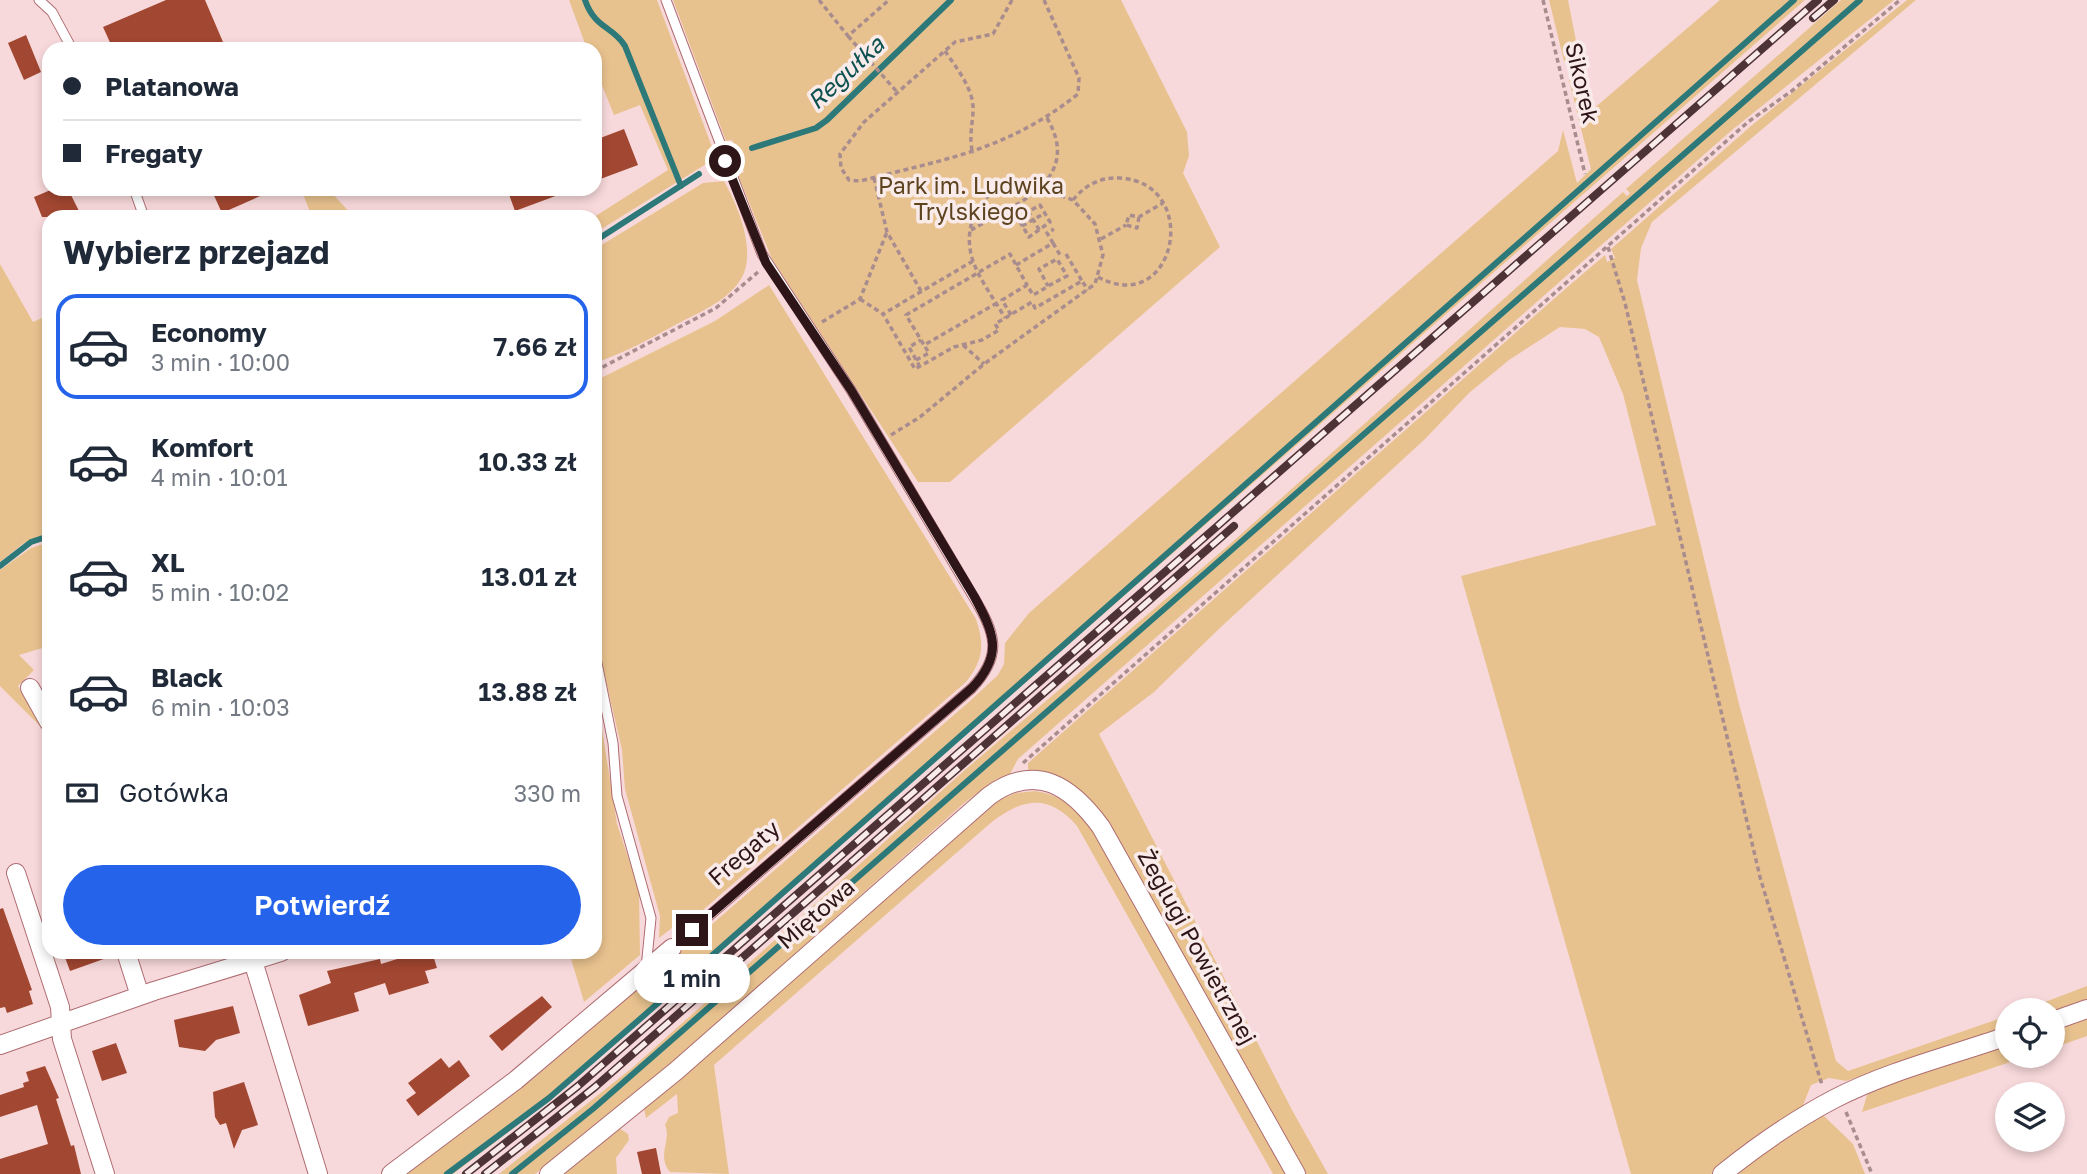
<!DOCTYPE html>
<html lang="pl">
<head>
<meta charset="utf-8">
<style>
  :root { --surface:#fff; --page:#f6f6f7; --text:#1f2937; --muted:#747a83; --line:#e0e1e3; --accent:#2563eb }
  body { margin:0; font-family:"Golos Text",sans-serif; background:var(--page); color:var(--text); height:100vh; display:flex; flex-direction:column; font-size:26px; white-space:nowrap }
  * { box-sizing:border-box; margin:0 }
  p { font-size:23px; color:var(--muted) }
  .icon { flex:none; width:38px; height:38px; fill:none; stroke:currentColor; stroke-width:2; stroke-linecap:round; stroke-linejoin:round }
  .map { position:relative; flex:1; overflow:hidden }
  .side { position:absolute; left:42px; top:210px; width:560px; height:749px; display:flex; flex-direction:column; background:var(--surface); border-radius:21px; box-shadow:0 4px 10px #0003 }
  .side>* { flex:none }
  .guide { position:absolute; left:42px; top:42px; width:560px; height:154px; border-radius:21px; box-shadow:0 4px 10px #0003; display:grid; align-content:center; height:154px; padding:0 21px; background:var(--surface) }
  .fabs { position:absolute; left:1995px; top:998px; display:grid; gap:14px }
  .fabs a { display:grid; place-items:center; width:70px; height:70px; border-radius:50%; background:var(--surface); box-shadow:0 4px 10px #0003; font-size:35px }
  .end { position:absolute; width:32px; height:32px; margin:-16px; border:9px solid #2e1517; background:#fff; box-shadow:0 0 0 4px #fff }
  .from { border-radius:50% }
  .bubble { position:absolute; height:49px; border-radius:24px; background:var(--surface); box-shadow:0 4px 10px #0003; font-size:23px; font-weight:600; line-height:49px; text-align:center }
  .guide b { display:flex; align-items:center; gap:24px; height:66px; font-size:26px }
  .guide b+b { border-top:2px solid var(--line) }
  .guide i { width:18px; height:18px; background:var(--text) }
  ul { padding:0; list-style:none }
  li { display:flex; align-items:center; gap:21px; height:105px; margin:0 14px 10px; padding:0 7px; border:4px solid transparent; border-radius:21px }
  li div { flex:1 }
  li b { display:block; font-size:26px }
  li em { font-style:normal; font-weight:600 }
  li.selected { border-color:var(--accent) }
  li>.icon { width:63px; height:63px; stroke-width:1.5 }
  h2 { padding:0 21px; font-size:32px; line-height:84px }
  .pay { display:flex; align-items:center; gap:18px; height:77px; padding:0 21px; font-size:26px }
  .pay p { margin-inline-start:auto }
  .action { display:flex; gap:14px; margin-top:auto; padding:14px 21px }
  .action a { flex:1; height:80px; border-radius:42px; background:var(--accent); color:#fff; font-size:28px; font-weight:600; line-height:80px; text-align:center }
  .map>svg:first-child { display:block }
</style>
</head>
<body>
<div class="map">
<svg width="2087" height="1174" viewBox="0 0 2087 1174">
  <rect width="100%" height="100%" fill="#f8d9db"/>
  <path fill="#e8c28e" d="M 569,0 L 657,0 L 712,147 L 707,150 L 711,161 L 595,233 L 594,217 L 668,170 L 640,105 L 614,115 L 595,68 L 595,49 L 587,49 Z
    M 673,0 L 1121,0 L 1187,132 L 1189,156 L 1183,173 L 1220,247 L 950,482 L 918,482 L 772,259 L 738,175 L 744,172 L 732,140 L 726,141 Z
    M 1549,0 L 1568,0 L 1578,51 L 1574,61 L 1564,61 Z
    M 1720,0 L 1805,0 L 533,1113 L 453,1174 L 407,1174 L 533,1079 L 970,701 L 998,675 L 1004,664 L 1005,643 L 1029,613 L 1558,151 L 1563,130 L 1577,183 L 1591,169 L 1569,80 L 1574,81 L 1584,117 Z
    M 1841,0 L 1894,0 L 1732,130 L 1018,759 L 1010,774 L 995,780 L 964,803 L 686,1051 L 590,1132 L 535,1174 L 499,1174 L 632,1068 L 966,769 L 1229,545 L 1623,192 L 1627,196 L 1630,193 L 1626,189 Z
    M 1907,0 L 1916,0 L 1652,222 L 1641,248 L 1637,280 L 1739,704 L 1836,1061 L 1848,1071 L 2007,1016 L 2007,1028 L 1846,1081 L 1829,1078 L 1811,1085 L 1802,1108 L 1711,1174 L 1631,1174 L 1461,576 L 1656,525 L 1623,394 L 1599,337 L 1585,329 L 1560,327 L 1509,360 L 1469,393 L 1425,439 L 1222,626 L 1154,692 L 1099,734 L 1292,1110 L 1328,1174 L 1304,1174 L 1103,815 C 1078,786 1068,775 1028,773 L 1028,763 L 1564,290 L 1605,255 L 1607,262 L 1615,258 L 1611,249 L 1751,126 Z
    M 724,181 C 738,206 759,255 739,282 C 725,302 698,313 677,324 C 650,339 624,353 595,363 L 595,249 L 703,183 Z
    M 301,189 L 328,189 L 354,217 L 312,217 Z
    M 0,264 L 33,322 L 49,315 L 49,533 L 24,543 L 0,562 Z
    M 769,285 L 976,619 C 985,646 983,660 966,682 L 673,936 L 672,928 L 659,938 L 660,916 L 625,789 L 622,750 L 595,634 L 595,563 L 601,561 L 595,539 L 595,381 L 715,321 Z
    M 49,542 L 49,646 L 19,655 L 34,670 L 18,686 L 44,730 L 0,686 L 0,570 L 31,548 Z
    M 595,685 L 617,824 L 639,890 L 640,955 L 584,1002 L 569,952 L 595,952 Z
    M 1035,791 C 1066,795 1081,814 1097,838 L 1289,1174 L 1273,1174 L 1077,826 C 1046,790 1018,800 986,827 L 714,1065 L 729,1174 L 670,1172 C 656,1155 672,1141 665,1125 L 669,1117 L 678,1113 L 677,1094 L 646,1118 L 644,1109 L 995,802 L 1016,793 Z
    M 2087,986 L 2087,1000 L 2053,1012 L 2053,1010 L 2024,1010 Z
    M 2087,1016 L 2087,1036 L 2053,1048 L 2053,1028 Z
    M 2007,1044 L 2007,1055 L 2031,1055 L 1862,1112 L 1868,1092 Z
    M 1822,1114 L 1853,1144 L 1865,1174 L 1735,1174 L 1770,1146 Z
    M 619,1128 L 628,1134 L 629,1140 L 616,1158 L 617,1174 L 562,1174 Z"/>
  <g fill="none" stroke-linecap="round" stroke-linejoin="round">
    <path stroke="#2d797a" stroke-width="6" d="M 585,0 C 595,29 613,26 625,46 L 681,186
      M 752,148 L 816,128 L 827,120 L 951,0
      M 595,241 L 699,174
      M 0,566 L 31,542 L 49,536
      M 447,1174 L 549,1098 L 640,1019 L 1794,0
      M 512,1174 L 594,1108 L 1860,0"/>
  </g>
  <path fill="#a24731" d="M 166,0 L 205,0 L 226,49 L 113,49 L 103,27 Z
    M 26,35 L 41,72 L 24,80 L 8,43 Z
    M 624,129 L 638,165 L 595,181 L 595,140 Z
    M 53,189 L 68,189 L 80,213 L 70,217 L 42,217 L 34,197 Z
    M 211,189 L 276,189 L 222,213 Z
    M 507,189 L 569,189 L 569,191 L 515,211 Z
    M 3,908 L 32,990 L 29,991 L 33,1004 L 7,1013 L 5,1007 L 0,1008 L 0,909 Z
    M 63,952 L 115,952 L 115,955 L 70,971 Z
    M 420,952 L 432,952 L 437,968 L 425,971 L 429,983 L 389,995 L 385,983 L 354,993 L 359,1011 L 308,1026 L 299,995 L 331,983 L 327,971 L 380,959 L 381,964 Z
    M 542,996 L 552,1007 L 502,1051 L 489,1036 Z
    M 233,1006 L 240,1033 L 216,1040 L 205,1051 L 179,1047 L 174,1020 Z
    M 116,1043 L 127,1073 L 102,1081 L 92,1051 Z
    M 441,1058 L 449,1068 L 459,1060 L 470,1076 L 418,1116 L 406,1100 L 416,1093 L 408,1083 Z
    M 45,1066 L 59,1098 L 56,1099 L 71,1146 L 74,1145 L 81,1174 L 0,1174 L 0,1159 L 48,1144 L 37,1105 L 0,1117 L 0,1095 L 24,1087 L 23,1083 L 29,1081 L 26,1072 Z
    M 244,1082 L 258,1125 L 242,1130 L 234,1149 L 226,1123 L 220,1125 L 215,1117 L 213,1092 Z
    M 656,1148 L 661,1174 L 642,1174 L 637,1152 Z"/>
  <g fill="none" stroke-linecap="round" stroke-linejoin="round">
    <defs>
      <path id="service" d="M 39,0 L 52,12 L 72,49
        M 666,0 L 762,254 L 851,390 L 973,596 C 995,633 1004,654 972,688 L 672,948
        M 134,189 L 144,217
        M 595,653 L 613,743 L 617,796 L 651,918 L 646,968"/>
      <path id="minor" d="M 30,688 L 49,722
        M 16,873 L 60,1007 L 62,1039 L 105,1174
        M 126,952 L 140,996
        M 253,961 L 318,1174
        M 2053,1021 L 2087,1009
        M 0,1045 L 154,991 L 281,952
        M 391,1174 L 516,1080 L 672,948
        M 549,1174 L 676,1071 L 989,796 C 1036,762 1071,786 1101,827 L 1296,1174
        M 1722,1174 C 1757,1146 1794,1120 1834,1099 C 1888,1071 1950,1056 2007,1036"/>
    </defs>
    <use href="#service" stroke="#ae6c71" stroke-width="11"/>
    <use href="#minor" stroke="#ae6c71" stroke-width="20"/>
    <path stroke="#a88c8e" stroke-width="3.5" stroke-dasharray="5 3.5" stroke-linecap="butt" d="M 819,0 L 848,36 L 889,0
      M 1012,0 L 993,34 L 955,42 L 864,122 L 840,154 L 841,168 L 849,180 L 860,181 C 945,159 1006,151 1078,94 L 1079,78 L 1044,0
      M 1543,0 L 1585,174
      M 848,36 L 897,92
      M 945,51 C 955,66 967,80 972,99 C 976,116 967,133 973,154
      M 874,178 L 887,232 L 921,291
      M 1073,200 C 1085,185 1100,177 1120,178 C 1203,183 1176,319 1098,277
      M 1011,207 C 1017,217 1023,227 1029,237 L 1050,222 L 1040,205 L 1017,218
      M 1028,211 L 1040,231
      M 1139,217 L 1137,228 L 1126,225 L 1129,215 L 1139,217 L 1163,203
      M 1022,226 L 1045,213
      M 971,230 C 1014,205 1084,181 1047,118
      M 1101,239 L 1126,225
      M 1053,243 L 1060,255
      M 1608,247 L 1625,303 L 1760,877 L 1822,1085
      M 1066,254 L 1082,281
      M 973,261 L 883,314 L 915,369 L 954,347 L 982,340 L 999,330 L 995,324 L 1032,302 L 1035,308 L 1082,281 L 1088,290
      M 1016,265 L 1053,243 L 1047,233 L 1054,229
      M 860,299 L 883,314
      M 997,303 L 924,345 L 906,315 L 1010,254 L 1027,285
      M 1011,315 L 1002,300 L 1027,285 L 1033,295 L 1047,287 L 1048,286 L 1067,276 L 1057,259 L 1039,269 L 1048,286
      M 822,322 L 860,299 L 887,232
      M 963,345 L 984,364
      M 916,360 L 929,353 L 924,345
      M 920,367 L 909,347 L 921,340
      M 595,371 L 716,308 L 758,272
      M 891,435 L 920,417 L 984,364 L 1095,284 L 1103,255 L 1095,224 L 1073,200 L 1050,192 L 1037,180 C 991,176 958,217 973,261 C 980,281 995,300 1005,318
      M 1023,763 L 1748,122 L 1793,90 L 1900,0
      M 1846,1112 L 1872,1174"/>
    <use href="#service" stroke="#fff" stroke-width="9"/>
    <use href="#minor" stroke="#fff" stroke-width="18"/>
    <defs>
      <path id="rail" d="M 1813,18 L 1834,0
        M 466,1174 L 578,1086 L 1818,0
        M 485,1174 L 595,1087 L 1234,526"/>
    </defs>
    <use href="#rail" stroke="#4d3335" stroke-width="8"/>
    <use href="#rail" stroke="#faebeb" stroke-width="5" stroke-dasharray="16" stroke-linecap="butt"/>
  </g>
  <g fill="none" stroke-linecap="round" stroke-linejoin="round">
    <path stroke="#2e1517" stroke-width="9" d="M 692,930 L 972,688 C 1004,654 994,633 974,596 L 851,390 L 766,263 L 725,161"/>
  </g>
  <g text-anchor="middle" stroke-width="7" stroke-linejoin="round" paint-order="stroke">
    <g font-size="23" fill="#2e1517" stroke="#faebeb">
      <text transform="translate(1582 83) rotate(77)" y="8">Sikorek</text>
      <text transform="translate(744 853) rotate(-41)" y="8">Fregaty</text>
      <text transform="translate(816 914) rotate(-41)" y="8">Miętowa</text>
      <text transform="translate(1197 947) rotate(61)" y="8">Żeglugi Powietrznej</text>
    </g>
    <g font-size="23" fill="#5d441f" stroke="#faebeb">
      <text x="971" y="194">Park im. Ludwika<tspan x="971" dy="26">Trylskiego</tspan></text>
    </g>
    <g font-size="24" font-style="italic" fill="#0e5151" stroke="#faebeb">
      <text transform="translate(846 73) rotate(-43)" y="8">Regułka</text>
    </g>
  </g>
</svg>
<div class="fabs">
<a><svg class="icon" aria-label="locate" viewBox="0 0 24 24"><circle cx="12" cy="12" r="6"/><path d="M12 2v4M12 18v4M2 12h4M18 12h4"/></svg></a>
<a><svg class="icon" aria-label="layers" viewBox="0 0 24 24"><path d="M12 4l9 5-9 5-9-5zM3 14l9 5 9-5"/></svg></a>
</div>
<i class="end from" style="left:725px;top:161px"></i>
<i class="end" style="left:692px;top:930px"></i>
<div class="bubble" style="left:634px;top:954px;width:116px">1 min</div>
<div class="guide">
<b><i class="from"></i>Platanowa</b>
<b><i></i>Fregaty</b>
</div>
<section class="side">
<h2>Wybierz przejazd</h2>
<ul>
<li class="selected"><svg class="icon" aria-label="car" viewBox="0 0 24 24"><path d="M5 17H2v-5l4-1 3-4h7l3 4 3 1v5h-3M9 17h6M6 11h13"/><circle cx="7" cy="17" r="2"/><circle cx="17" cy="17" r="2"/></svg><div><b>Economy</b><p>3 min · 10:00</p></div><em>7.66 zł</em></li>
<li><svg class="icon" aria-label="car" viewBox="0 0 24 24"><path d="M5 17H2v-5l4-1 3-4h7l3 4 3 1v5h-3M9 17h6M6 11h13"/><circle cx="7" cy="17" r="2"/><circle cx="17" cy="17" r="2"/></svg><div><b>Komfort</b><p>4 min · 10:01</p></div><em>10.33 zł</em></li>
<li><svg class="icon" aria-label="car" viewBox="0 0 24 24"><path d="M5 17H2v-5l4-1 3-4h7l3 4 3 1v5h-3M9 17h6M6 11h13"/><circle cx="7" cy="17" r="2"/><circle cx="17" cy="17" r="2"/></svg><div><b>XL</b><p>5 min · 10:02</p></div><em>13.01 zł</em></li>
<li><svg class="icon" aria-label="car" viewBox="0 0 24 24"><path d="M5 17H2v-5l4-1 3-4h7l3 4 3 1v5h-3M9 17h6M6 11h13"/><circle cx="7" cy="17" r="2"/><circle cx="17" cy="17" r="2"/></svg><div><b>Black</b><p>6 min · 10:03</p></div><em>13.88 zł</em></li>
</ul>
<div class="pay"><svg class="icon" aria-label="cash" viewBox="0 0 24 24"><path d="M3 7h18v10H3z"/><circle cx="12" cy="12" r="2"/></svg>Gotówka<p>330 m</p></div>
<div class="action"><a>Potwierdź</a></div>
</section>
</div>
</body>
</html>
